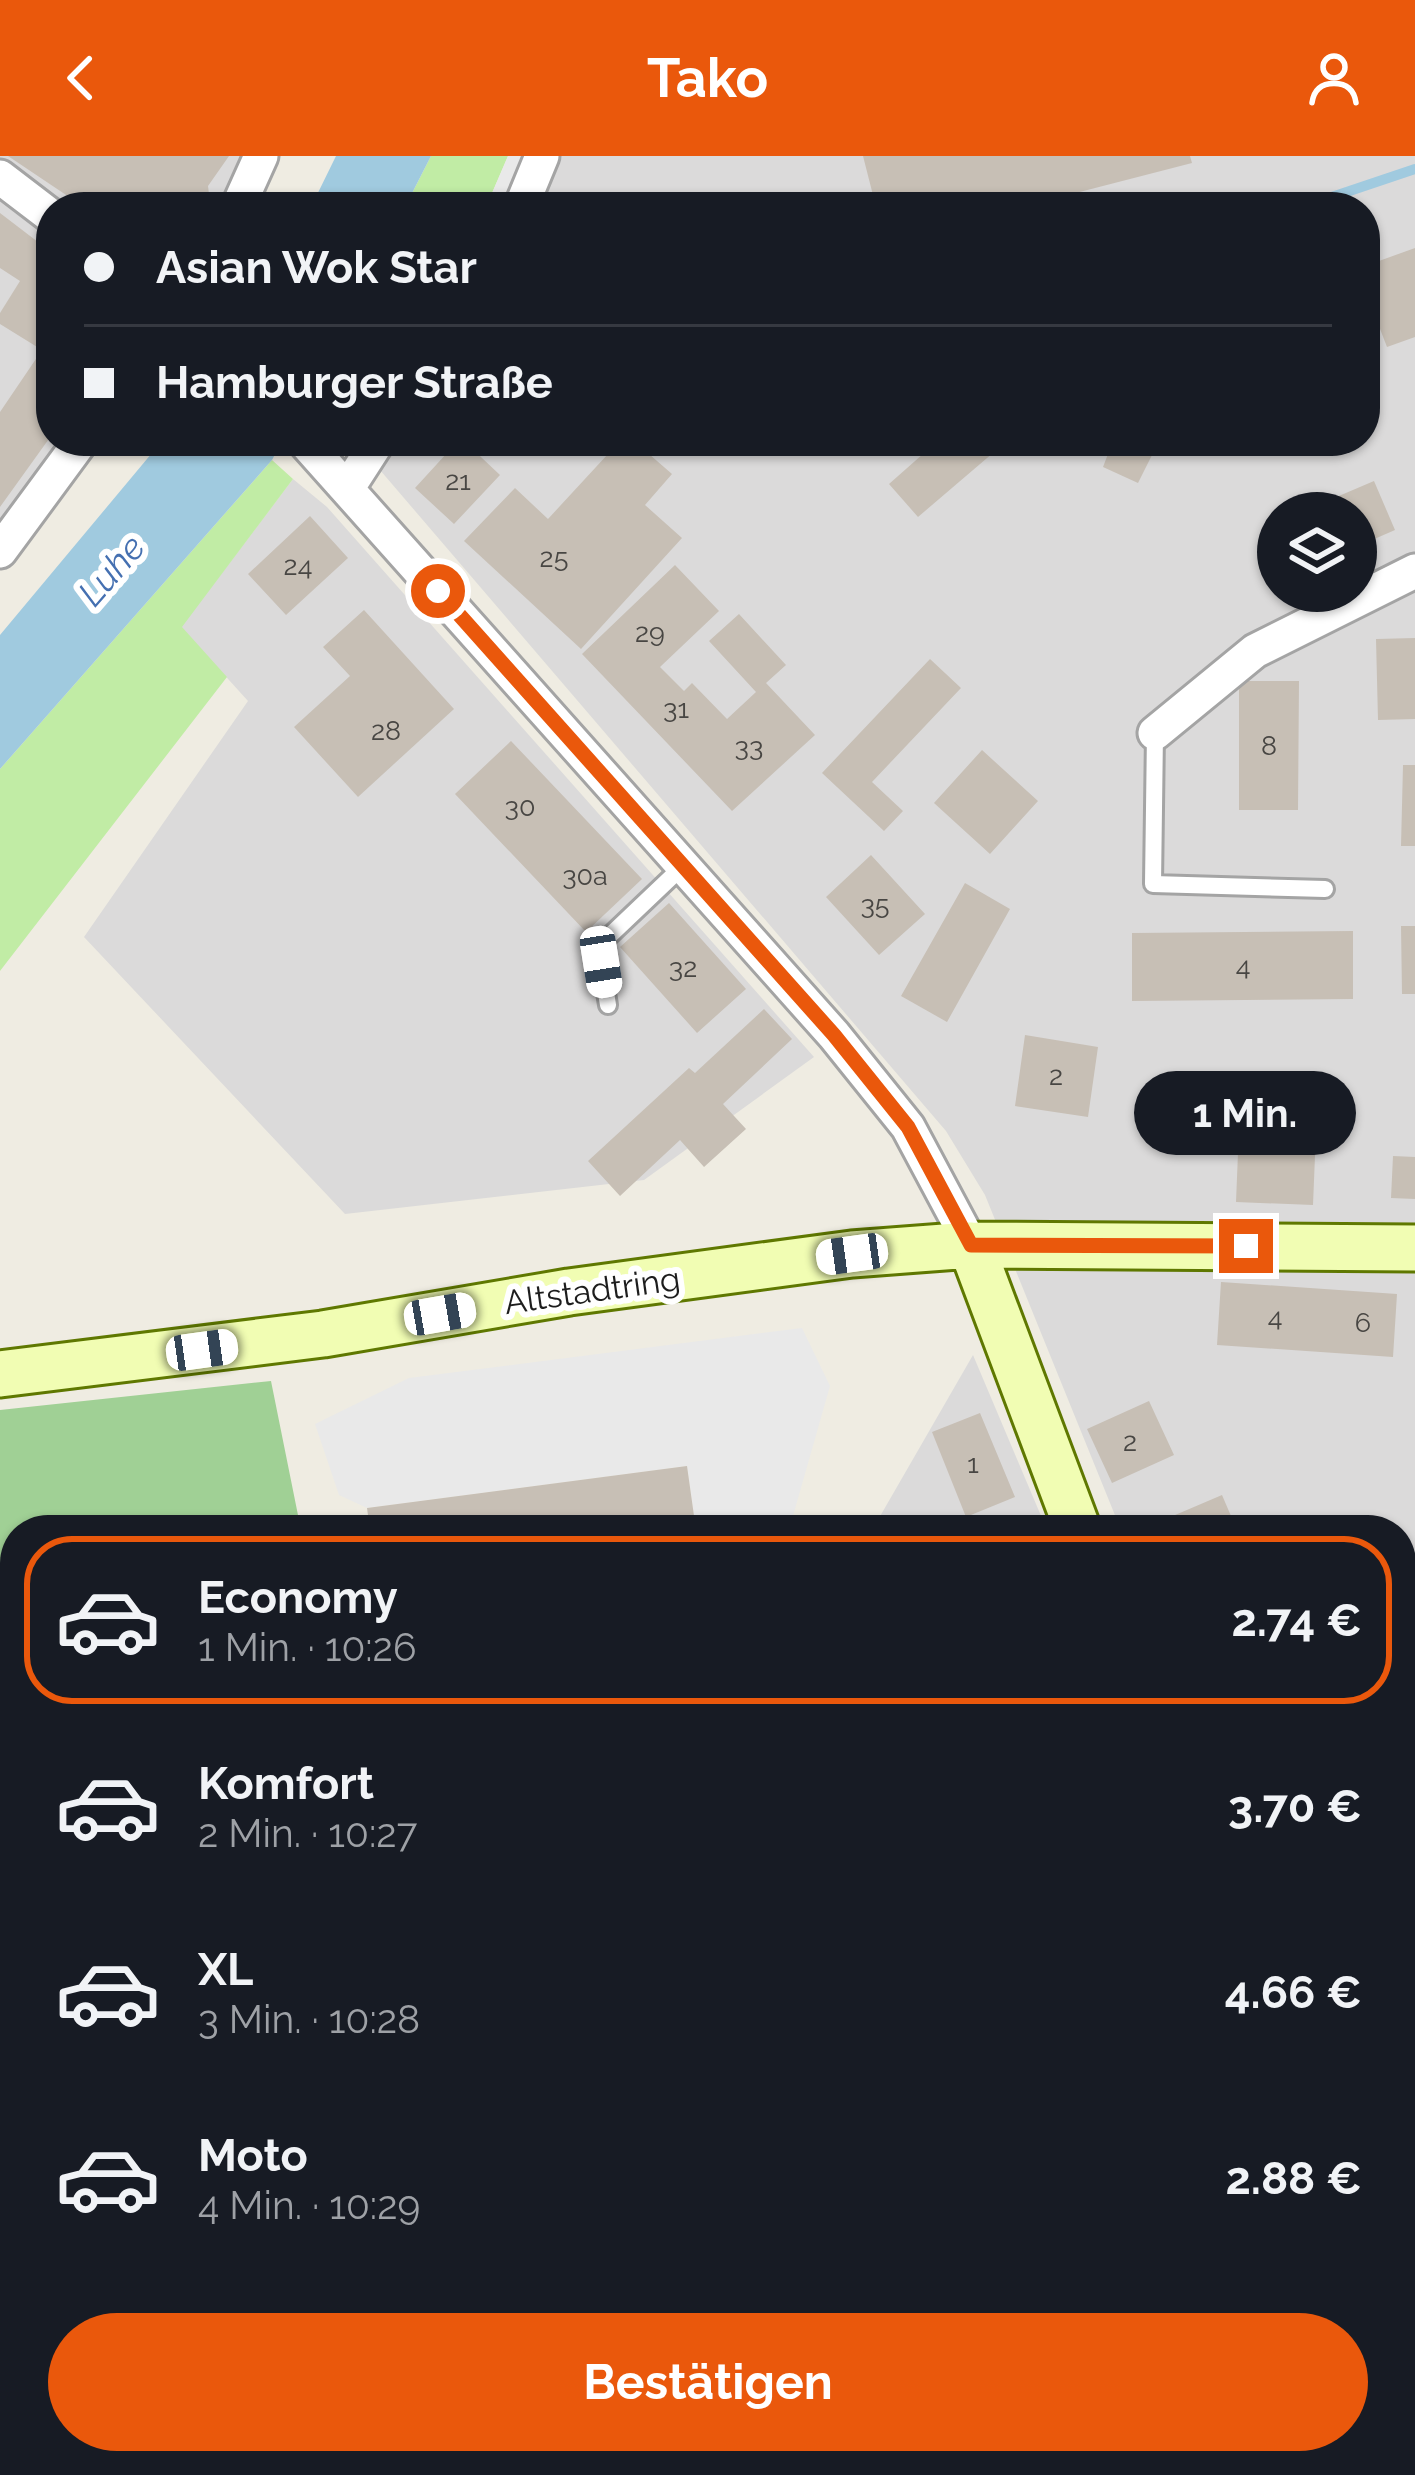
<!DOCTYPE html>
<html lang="de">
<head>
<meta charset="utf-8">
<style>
  :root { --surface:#171b24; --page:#242831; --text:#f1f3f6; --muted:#9ea1a6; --line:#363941; --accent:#ea580c }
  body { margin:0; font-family:Raleway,sans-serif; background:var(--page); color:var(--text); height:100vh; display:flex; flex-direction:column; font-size:45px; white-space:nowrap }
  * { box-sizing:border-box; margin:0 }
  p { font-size:39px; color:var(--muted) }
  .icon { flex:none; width:66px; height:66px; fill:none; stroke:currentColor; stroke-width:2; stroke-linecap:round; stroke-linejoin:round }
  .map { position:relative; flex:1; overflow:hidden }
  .drawer { position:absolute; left:0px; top:1359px; width:1416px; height:960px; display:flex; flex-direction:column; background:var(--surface); border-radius:48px 48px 0 0; box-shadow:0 3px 9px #0004 }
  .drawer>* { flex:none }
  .top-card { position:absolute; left:36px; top:36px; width:1344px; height:264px; border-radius:48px; box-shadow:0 3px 9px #0004; display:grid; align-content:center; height:264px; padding:0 48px; background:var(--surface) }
  .tools { position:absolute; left:1257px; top:336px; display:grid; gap:24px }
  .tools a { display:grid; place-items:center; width:120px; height:120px; border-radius:50%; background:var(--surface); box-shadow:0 3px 9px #0004; font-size:60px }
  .end { position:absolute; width:54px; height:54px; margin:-27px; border:15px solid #ea580c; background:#fff; box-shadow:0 0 0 6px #fff }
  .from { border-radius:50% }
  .bubble { position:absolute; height:84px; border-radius:42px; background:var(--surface); box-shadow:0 3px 9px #0004; font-size:39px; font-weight:700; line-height:84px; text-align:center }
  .car { position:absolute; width:36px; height:72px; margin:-36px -18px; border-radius:15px; box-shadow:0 0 9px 3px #0007; background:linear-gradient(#fff 24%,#345 0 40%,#fff 0 76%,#345 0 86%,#fff 0) }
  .top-card b { display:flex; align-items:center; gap:42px; height:114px; font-size:45px }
  .top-card b+b { border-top:3px solid var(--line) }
  .top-card i { width:30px; height:30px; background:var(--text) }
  ul { padding:21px 0 0; list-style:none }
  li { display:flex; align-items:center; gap:36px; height:168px; margin:0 24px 18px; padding:0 24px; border:6px solid transparent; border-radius:48px }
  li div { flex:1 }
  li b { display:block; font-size:45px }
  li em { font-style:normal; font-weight:700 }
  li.selected { border-color:var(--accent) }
  li>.icon { width:108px; height:108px; stroke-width:1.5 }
  .action { display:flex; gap:24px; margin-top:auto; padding:24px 48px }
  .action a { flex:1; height:138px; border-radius:72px; background:var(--accent); color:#fff; font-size:48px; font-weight:700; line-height:138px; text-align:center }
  header { display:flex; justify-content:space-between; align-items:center; height:156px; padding:0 48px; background:var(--accent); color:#fff; font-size:54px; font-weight:700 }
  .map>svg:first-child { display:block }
</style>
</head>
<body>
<header><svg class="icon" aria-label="back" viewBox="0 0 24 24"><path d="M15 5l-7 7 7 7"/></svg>Tako<svg class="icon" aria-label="person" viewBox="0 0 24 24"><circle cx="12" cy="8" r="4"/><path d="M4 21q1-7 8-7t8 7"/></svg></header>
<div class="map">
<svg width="1415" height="2319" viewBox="0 0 1415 2319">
  <rect width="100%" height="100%" fill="#efece2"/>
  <path fill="#dbdada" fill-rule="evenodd" d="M 0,0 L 246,0 L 221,51 L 51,51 L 51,285 L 73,285 L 0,392 Z
    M 542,0 L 1415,0 L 1415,2112 L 1401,2075 L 1401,1374 L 1121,1374 L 985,1039 L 946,975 L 368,300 L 378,285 L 1365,285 L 1365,51 L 521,51 ZM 1278,357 L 1356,357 L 1356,435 L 1278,435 Z
    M 293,323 L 327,351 L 814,901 L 644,1024 L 345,1058 L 84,781 L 248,545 L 181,471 Z
    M 973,1199 L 1047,1374 L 874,1374 L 875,1369 Z
    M 1401,2243 L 1415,2279 L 1415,2319 L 706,2319 L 708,2304 L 1401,2304 Z"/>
  <path fill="#c1eca5" d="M 431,0 L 508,0 L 486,51 L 405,51 Z
    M 272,304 L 293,323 L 182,471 L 227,521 L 0,815 L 0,613 Z"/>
  <path fill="#a0d095" d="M 271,1225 L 301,1374 L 15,1374 L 15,1665 L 0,1649 L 0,1254 Z"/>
  <path fill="#beded3" d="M 0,1798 L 15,1816 L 15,2304 L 576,2304 L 573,2319 L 0,2319 Z"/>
  <path fill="#e9e9e9" d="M 508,0 L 542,0 L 521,51 L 486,51 Z
    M 802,1172 L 830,1230 L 789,1374 L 696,1374 L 687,1310 L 367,1352 L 339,1339 L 315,1268 L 409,1222 Z"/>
  <path fill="#a0cadf" d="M 336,0 L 431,0 L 405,51 L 311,51 Z
    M 162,285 L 282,285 L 272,304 L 0,613 L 0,479 Z
    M 0,1658 L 15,1675 L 15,1791 L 0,1775 Z"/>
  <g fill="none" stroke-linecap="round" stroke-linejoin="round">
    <path stroke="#a0cadf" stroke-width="10" d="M 1302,51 L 1415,13
      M 0,2314 L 33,2304"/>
    <path stroke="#a0cadf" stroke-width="66" d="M 269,2319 L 280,2304"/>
  </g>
  <path fill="#c7bfb5" d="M 8,0 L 229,0 L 208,30 L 209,38 L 201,51 L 84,51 Z
    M 863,0 L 1190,0 L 1192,7 L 1068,39 L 1070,47 L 1056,51 L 876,51 Z
    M 0,57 L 51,96 L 51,280 L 0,351 L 0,256 L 42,194 L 0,168 L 0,157 L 20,125 L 0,112 Z
    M 1415,92 L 1415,181 L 1387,191 L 1365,134 L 1365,110 Z
    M 458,285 L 464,285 L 500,319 L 454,368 L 415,332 Z
    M 620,285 L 634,285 L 672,318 L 645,349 L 682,382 L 581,493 L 464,385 L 515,332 L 548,363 Z
    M 928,285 L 1007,285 L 918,361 L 889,328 L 932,290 Z
    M 1113,285 L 1159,285 L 1138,327 L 1103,311 Z
    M 1374,325 L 1395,374 L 1356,391 L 1356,357 L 1299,357 Z
    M 310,360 L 348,402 L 286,459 L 248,418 Z
    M 675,409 L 719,455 L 660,511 L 684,535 L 692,527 L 727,563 L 756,536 L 709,485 L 739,458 L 786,509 L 766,527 L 815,579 L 732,655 L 582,498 Z
    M 364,454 L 454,553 L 358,641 L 294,571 L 350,520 L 323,491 Z
    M 1415,482 L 1415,563 L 1378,564 L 1376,483 Z
    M 930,503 L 961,532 L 872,626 L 903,655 L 884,675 L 822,617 Z
    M 1239,525 L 1299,525 L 1298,654 L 1239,654 Z
    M 511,585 L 642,723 L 586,776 L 455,638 Z
    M 982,594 L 1038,645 L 990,698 L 934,647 Z
    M 1403,609 L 1415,609 L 1415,690 L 1401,690 Z
    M 871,699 L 925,758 L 879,799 L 826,741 Z
    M 965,727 L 1010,753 L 947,866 L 901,840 Z
    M 669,747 L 746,833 L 697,877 L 620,791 Z
    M 1401,770 L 1415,770 L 1415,838 L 1402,838 Z
    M 1353,775 L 1353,843 L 1132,845 L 1132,777 Z
    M 764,853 L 792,883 L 723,948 L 746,973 L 704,1011 L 680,984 L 620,1040 L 588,1005 L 689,912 L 695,917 Z
    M 1025,879 L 1098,891 L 1088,961 L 1015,950 Z
    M 1241,923 L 1318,926 L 1313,1049 L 1236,1046 Z
    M 1393,1000 L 1415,1001 L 1415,1043 L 1391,1042 Z
    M 1221,1126 L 1397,1138 L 1393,1201 L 1217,1189 Z
    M 1149,1245 L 1174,1299 L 1112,1327 L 1087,1273 Z
    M 980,1257 L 1015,1341 L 966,1361 L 932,1276 Z
    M 687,1310 L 696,1374 L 370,1374 L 367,1352 Z
    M 1222,1339 L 1237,1374 L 1140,1374 Z
    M 1415,1764 L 1415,1827 L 1401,1828 L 1401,1765 Z
    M 1415,1900 L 1415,1968 L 1401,1974 L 1401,1906 Z
    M 756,2304 L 821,2304 L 820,2319 L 755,2319 Z
    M 1332,2304 L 1342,2304 L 1348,2319 L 1295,2319 Z"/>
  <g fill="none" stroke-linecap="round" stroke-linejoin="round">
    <defs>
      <path id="lane" d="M 1155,577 L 1153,728 L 1325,733
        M 608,849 L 601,806 L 603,786 L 683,710
        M 642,2319 L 644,2304"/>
      <path id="street" d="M 0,21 L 51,60
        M 238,51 L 261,0
        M 521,51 L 542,0
        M 304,285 L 834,879 L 908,971 L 971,1089
        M 347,333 L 378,285
        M 0,395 L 81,285
        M 1155,577 L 1255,495 L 1415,415
        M 1401,1863 L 1415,1863
        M 671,2319 L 673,2304"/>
      <path id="secondary" d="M 971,1089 L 1078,1374
        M 0,1218 L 323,1178 L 569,1136 L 852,1098 L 971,1089 L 1415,1092
        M 1401,2185 L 1415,2220"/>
    </defs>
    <use href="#lane" stroke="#a4a4a4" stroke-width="22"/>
    <use href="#street" stroke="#a4a4a4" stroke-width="39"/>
    <use href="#secondary" stroke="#5f7800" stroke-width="51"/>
    <use href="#lane" stroke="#fff" stroke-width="16"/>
    <use href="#street" stroke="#fff" stroke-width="33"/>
    <use href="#secondary" stroke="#f1fdb3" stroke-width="45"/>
  </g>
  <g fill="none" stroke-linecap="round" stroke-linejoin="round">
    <path stroke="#ea580c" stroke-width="15" d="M 438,435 L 834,879 L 908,971 L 971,1089 L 1246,1090"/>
  </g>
  <g text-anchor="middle" stroke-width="12" stroke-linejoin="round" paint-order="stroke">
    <g font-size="27" fill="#484643">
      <text x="458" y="334">21</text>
      <text x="554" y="411">25</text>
      <text x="298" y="419">24</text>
      <text x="650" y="486">29</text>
      <text x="676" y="562">31</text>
      <text x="386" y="584">28</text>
      <text x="1269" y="599">8</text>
      <text x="749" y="600">33</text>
      <text x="520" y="660">30</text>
      <text x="585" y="729">30a</text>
      <text x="875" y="758">35</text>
      <text x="1243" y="819">4</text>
      <text x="683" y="821">32</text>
      <text x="1056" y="929">2</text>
      <text x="1275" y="1170">4</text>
      <text x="1363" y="1176">6</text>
      <text x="1130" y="1295">2</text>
      <text x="973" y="1317">1</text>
    </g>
    <g font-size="33" fill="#1d1d1d" stroke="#fff">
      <text transform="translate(592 1134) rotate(-8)" y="12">Altstadtring</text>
    </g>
    <g font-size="36" font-style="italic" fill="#4570b1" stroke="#fff">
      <text transform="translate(111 414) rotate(-49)" y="13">Luhe</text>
    </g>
  </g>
</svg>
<div class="tools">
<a><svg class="icon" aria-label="layers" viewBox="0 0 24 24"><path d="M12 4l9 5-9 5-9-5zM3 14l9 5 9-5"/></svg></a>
</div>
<i class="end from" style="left:438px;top:435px"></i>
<i class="end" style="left:1246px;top:1090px"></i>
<div class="bubble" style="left:1134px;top:915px;width:222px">1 Min.</div>
<i class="car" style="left:601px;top:806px;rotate:171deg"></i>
<i class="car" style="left:852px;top:1098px;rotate:262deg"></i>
<i class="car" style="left:440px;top:1158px;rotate:80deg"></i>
<i class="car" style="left:202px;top:1194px;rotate:82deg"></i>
<div class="top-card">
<b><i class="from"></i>Asian Wok Star</b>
<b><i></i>Hamburger Straße</b>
</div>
<section class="drawer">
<ul>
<li class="selected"><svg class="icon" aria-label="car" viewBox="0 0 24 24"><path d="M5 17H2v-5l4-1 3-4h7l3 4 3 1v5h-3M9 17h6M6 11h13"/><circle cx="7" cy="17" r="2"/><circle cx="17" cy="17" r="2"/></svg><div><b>Economy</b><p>1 Min. · 10:26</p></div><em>2.74 €</em></li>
<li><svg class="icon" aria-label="car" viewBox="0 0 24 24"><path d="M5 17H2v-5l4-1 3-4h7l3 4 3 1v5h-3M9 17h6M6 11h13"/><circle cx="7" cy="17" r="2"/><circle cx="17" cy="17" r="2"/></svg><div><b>Komfort</b><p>2 Min. · 10:27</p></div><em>3.70 €</em></li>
<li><svg class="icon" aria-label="car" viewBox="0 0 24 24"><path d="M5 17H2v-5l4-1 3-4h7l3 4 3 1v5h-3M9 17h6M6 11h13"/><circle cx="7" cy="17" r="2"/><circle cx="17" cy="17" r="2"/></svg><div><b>XL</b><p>3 Min. · 10:28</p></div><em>4.66 €</em></li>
<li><svg class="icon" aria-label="car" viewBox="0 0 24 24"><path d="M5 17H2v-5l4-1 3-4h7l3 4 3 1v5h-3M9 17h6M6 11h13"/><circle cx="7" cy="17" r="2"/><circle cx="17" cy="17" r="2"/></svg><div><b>Moto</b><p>4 Min. · 10:29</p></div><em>2.88 €</em></li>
</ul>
<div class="action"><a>Bestätigen</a></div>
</section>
</div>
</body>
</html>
